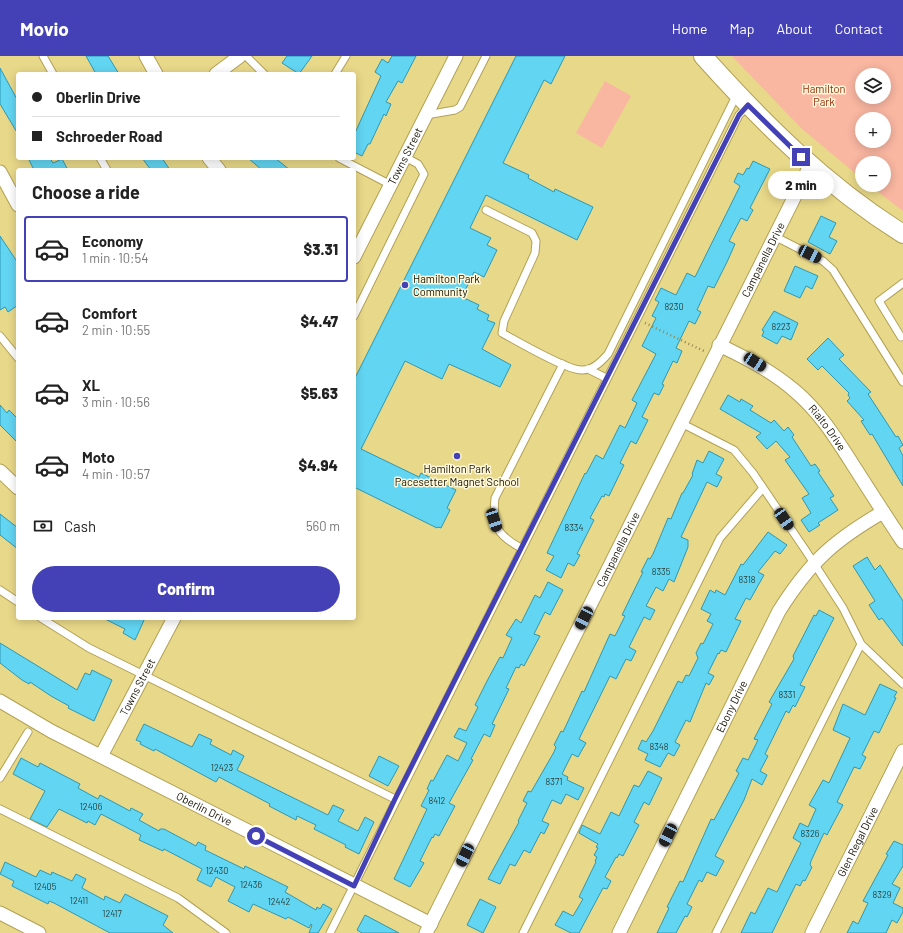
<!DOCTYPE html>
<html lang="en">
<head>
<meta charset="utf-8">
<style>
  :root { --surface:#fff; --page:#f6f6f6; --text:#222; --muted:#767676; --line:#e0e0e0; --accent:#4441b6 }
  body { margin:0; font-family:Barlow,sans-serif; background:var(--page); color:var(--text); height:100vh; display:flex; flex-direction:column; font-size:15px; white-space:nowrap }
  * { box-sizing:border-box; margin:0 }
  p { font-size:13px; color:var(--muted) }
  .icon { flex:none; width:22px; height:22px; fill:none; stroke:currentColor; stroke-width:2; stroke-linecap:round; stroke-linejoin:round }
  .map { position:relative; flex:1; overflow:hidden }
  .details { position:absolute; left:16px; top:112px; width:340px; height:452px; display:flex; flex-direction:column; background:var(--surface); border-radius:4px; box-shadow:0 2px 10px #0003 }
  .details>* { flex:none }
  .banner { position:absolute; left:16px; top:16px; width:340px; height:88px; border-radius:4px; box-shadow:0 2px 10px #0003; display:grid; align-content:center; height:88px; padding:0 16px; background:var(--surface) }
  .controls { position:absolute; left:855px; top:12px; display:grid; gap:8px }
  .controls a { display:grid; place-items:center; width:36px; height:36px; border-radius:50%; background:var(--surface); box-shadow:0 2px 10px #0003; font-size:20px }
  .end { position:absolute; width:18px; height:18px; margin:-9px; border:5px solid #4441b6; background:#fff; box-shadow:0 0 0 2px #fff }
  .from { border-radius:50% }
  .bubble { position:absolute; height:28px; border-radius:14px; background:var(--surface); box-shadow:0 2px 10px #0003; font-size:13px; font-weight:800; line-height:28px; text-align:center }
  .car { position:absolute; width:12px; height:24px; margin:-12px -6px; border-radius:5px; box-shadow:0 0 3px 1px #0007; background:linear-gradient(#222 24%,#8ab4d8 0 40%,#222 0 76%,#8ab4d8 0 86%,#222 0) }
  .banner b { display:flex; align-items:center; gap:14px; height:38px; font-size:15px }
  .banner b+b { border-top:1px solid var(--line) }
  .banner i { width:10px; height:10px; background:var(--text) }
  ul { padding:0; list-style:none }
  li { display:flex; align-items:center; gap:12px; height:66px; margin:0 8px 6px; padding:0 8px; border:2px solid transparent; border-radius:4px }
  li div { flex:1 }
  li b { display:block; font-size:15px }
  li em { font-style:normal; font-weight:800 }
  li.selected { border-color:var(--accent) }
  li>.icon { width:36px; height:36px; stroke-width:1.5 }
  h2 { padding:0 16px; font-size:18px; line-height:48px }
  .pay { display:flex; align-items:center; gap:10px; height:44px; padding:0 16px; font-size:15px }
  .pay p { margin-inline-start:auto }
  .action { display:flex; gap:8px; margin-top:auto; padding:8px 16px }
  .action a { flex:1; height:46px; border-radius:24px; background:var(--accent); color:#fff; font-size:16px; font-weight:800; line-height:46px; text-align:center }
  header { display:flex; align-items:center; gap:24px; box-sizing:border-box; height:56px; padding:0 20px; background:var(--accent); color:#fff }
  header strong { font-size:19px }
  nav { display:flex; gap:22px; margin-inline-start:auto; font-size:14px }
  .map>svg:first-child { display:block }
</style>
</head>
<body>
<header>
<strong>Movio</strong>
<nav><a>Home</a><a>Map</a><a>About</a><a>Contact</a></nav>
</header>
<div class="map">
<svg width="903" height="877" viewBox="0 0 903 877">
  <rect width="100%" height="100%" fill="#e8d889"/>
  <path fill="#f9b6a1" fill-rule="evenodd" d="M 732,0 L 903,0 L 903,155 L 869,129 L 884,129 L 884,107 L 862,107 L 862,123 L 801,72 ZM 862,19 L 884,19 L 884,41 L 862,41 ZM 862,63 L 884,63 L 884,85 L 862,85 Z
    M 605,25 L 631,40 L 602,92 L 576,77 Z"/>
  <path fill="#62d5f2" stroke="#2e98b2" d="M 86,0 L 108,0 L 119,18 L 96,18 Z
    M 287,0 L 312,0 L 299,18 L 282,7 Z
    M 392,0 L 416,0 L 402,27 L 398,25 L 386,46 L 391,48 L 386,60 L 384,58 L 370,88 L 368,88 L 362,100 L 354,96 L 354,79 L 381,20 L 375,16 L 382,3 L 388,7 Z
    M 516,0 L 565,0 L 551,28 L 544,24 L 503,107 L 529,119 L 528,122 L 554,136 L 555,133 L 593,151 L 577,184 L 486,139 L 470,172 L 491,182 L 487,189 L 497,194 L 484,221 L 474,216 L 462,241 L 479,249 L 477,253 L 489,259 L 487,264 L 495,267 L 482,293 L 511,309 L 500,331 L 449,308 L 442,323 L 405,305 L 361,393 L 419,421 L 421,417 L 456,434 L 447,452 L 450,454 L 441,472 L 438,471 L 437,472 L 354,431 L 354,324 Z
    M 0,12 L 18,45 L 18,78 L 0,48 Z
    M 28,102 L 50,102 L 53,107 L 62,103 L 68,114 L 34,114 Z
    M 142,102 L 162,102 L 170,114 L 151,114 Z
    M 248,102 L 275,102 L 290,114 L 262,114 Z
    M 753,105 L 770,113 L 750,152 L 753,154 L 747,165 L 741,162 L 729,185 L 735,188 L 727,206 L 714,232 L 708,230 L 697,254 L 701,256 L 695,268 L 689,265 L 676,292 L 682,295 L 677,307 L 673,305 L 662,328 L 664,329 L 659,339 L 654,337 L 642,361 L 648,364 L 636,388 L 631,385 L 620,407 L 624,409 L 609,440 L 605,438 L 604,441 L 602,440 L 590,462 L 594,464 L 577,498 L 580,499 L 574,510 L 568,507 L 561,522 L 546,514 L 554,500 L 547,497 L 585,417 L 586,418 L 596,399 L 603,403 L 620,369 L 625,372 L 637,347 L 632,344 L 656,298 L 642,290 L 656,262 L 652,260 L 659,246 L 655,244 L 661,232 L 676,239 L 687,217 L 695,221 L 740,130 L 734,126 L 738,117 L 743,119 L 747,112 L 749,113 Z
    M 821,160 L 836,167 L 829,181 L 837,185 L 830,198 L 808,186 Z
    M 0,180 L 18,207 L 18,249 L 8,256 L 5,251 L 0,254 Z
    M 795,210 L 818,220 L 812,233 L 806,230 L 800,242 L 784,235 Z
    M 774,255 L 798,267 L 791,284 L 782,280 L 777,288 L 762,280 L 764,275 L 762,274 Z
    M 828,282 L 844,299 L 839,303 L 871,336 L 868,338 L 896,381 L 898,380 L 903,389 L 899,392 L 903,400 L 903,430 L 872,378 L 870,379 L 861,365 L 864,364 L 847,345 L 850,342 L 848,339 L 849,337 L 822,310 L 818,314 L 807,303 Z
    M 728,339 L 740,346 L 741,343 L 753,350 L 750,354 L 771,367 L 774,364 L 784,375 L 788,371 L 794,379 L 792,381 L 811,410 L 815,408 L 820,415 L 818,416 L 834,440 L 830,442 L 838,454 L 818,467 L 820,469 L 809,476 L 801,464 L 811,457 L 802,442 L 809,438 L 785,404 L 790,401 L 776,385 L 767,393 L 756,381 L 761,377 L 720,353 Z
    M 0,349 L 7,357 L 9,354 L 18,363 L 18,387 L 0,369 Z
    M 709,395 L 724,403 L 716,418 L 722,421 L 717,431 L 707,426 L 681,481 L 688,484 L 688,491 L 674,526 L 669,523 L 663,535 L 656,531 L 646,550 L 655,554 L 650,564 L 644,561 L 629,591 L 636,595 L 631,605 L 626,603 L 616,623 L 610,620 L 579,683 L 586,687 L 578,701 L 572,698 L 562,718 L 568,721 L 567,724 L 584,732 L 578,744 L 566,738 L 561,748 L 552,744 L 542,765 L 549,768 L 544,778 L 541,776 L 530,797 L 524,794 L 515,810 L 510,808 L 500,828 L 488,823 L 519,766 L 518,765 L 527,747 L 523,745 L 528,735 L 531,736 L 554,696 L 556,691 L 554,689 L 561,675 L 563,676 L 582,635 L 584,636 L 610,578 L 615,580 L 625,560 L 622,559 L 643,516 L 641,516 L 648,502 L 650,503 L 653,498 L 668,462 L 671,463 L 682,437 L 683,437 L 693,419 L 692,418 L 697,404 L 703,407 Z
    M 0,458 L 18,472 L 18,493 L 0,479 Z
    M 768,476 L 787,489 L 780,498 L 775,495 L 758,516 L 764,519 L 750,544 L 746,542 L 735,563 L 741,565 L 726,596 L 721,594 L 719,598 L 718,597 L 708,617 L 714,620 L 709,629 L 706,627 L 690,666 L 686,664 L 675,686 L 680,689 L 674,700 L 668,697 L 660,711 L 645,704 L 648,698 L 638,693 L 642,684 L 646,686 L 653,675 L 678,625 L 682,627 L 686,619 L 689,620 L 698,602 L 696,597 L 701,587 L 703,588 L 713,568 L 707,565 L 711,558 L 701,553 L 710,534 L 715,537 L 716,534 L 725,539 L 741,508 L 743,509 Z
    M 867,501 L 875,514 L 880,509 L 903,545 L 903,590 L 882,562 L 879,564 L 869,549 L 875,545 L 853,510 Z
    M 548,526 L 563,534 L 550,559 L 545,556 L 534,578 L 540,580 L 524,610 L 521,608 L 519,612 L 516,611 L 506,632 L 509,633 L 492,668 L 495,669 L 490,681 L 484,678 L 471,703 L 473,704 L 449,747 L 455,750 L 439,780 L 435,778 L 433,782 L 432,781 L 420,805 L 424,807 L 410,831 L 394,823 L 427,753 L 421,750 L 429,734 L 427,733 L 431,724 L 433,725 L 447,699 L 458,705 L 467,687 L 454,681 L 459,672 L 466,675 L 478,651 L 475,649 L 487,625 L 500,601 L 503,602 L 512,582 L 506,579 L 516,563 L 521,567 L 535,539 L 540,542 Z
    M 819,554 L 834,562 L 800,629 L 805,631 L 795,651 L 793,649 L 789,657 L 786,655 L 765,698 L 768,700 L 760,715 L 767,719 L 762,729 L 752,723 L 744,744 L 715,800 L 724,805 L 716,820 L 707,816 L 702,826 L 699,824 L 687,848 L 692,851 L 687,861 L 685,860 L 676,877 L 657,877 L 669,852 L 667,851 L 680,825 L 683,826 L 711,763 L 714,764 L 739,717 L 736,715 L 743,702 L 748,704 L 758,684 L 754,683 L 772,648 L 769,646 L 794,603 L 793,600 L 814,559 L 816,560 Z
    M 103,562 L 145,562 L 135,584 L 123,577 L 125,573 Z
    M 0,587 L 77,634 L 85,617 L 90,619 L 92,614 L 112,624 L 94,665 L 68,652 L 69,650 L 51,640 L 30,626 L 29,628 L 22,624 L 0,607 Z
    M 880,628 L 897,636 L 894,641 L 896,642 L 879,677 L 874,675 L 862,699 L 866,701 L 860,713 L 854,711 L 837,746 L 843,749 L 827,779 L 824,777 L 811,805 L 810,809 L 812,811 L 805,825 L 803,824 L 800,830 L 796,828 L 772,877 L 741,877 L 751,856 L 755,858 L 768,832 L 777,836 L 801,787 L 793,782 L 800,767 L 808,771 L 816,753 L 809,749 L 823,724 L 829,727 L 850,682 L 833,674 L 843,648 L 865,659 Z
    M 144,668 L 192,691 L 199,678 L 212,684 L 210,688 L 231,699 L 233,694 L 244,700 L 237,714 L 328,759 L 333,749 L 344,754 L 338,765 L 358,775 L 365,761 L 374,766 L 359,798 L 345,791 L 346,789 L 314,773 L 316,769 L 297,760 L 296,764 L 269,750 L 270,748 L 219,721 L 216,726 L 155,693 L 154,695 L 140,688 L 141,686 L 136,684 Z
    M 379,700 L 399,710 L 388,730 L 369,720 Z
    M 21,702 L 38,711 L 40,707 L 57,716 L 80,728 L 78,732 L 98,743 L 100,739 L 130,755 L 131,752 L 143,758 L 139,764 L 159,775 L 160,773 L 164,773 L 196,790 L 198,786 L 206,790 L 205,794 L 244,813 L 245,810 L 288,831 L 285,836 L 316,854 L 317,851 L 320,853 L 323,848 L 332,853 L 318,877 L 309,877 L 312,869 L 311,868 L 309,872 L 288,861 L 286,863 L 253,848 L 249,856 L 228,845 L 235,831 L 216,821 L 211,831 L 197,824 L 202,813 L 164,793 L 163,795 L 139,784 L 141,779 L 101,758 L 95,769 L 88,765 L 87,767 L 59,753 L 47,771 L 30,763 L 45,735 L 13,718 Z
    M 648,715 L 662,722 L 649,749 L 644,746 L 634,766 L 639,769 L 623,800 L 619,798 L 617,802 L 616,801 L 605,821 L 611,825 L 607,833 L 603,832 L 579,877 L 571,877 L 555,869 L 563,855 L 573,860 L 583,843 L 579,841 L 596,806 L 595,805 L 597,801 L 594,799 L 598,792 L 596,791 L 598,788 L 579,777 L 582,769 L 600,778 L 611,756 L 619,760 L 634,729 L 639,731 Z
    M 894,785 L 903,789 L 903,810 L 892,828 L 900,832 L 893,847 L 903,852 L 903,856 L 897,867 L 892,864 L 886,877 L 847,877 L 853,865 L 858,868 L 868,847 L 863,845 L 888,799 L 886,798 Z
    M 5,806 L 36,821 L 40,814 L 51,819 L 52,816 L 72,825 L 76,818 L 86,823 L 82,832 L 104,844 L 105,840 L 120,847 L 125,838 L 168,860 L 163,869 L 173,877 L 110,877 L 54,847 L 49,845 L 48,848 L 12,830 L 14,825 L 0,818 Z
    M 480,843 L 496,851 L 483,877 L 467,869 Z
    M 365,859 L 399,877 L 362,877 L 357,874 Z"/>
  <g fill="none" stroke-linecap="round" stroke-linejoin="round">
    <defs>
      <path id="lane" d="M 43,0 L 53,18
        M 246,0 L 264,18
        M 335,18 L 346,0
        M 426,59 L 455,54 L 460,51 L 486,0
        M 100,102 L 107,114
        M 339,102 L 391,129
        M 486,154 L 532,177 L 536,185 L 535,197 L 504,265 L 502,277 C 517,285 568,315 582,314 C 593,314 601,306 608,298 L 737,38
        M 774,180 L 823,205 L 833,214 L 903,326
        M 354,260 L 424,118 L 418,108 L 405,101
        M 0,280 L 18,302
        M 901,281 L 879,245 L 903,227
        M 588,313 L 606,322
        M 681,367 L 734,394 L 753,417 L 806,495 L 843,552 L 861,588 L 903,628
        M 521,492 C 497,479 492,470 495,442 L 563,308
        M 0,534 L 18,546
        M 41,562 L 89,592 L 395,743
        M 0,722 L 28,676
        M 0,753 L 178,842 L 226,877
        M 330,877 L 739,59 L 748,50
        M 523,877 L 720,482 L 763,432
        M 716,877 L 861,588"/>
      <g id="street">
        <path d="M 146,0 L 156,18"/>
        <path d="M 216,18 L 240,0"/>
        <path d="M 209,102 L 219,114"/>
        <path d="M 0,116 L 18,149"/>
        <path id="s1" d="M 354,201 L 456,0"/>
        <path id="s2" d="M 719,289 C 746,302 772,315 795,335 C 820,356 837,384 855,412 C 871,437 887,462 903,486"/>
        <path d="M 0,415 L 18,432"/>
        <path id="s3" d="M 0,645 L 51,675 L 431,868"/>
        <path id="s4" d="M 101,700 L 174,562"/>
        <path d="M 0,857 L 39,877"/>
        <path id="s5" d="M 426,877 L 810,110"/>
        <path id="s6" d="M 619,877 L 779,555 C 810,506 833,485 883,456"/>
        <path id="s7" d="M 812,877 L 903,695"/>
      </g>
      <path id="secondary" d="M 703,0 C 764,68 825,129 903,178"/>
    </defs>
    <use href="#lane" stroke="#b2a154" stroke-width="9"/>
    <use href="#street" stroke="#b2a154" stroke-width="15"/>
    <use href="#secondary" stroke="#b2a154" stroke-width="20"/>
    <path stroke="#918651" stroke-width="2.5" stroke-dasharray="1 3" stroke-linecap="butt" d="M 645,267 L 704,295"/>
    <use href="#lane" stroke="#fff" stroke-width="7"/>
    <use href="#street" stroke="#fff" stroke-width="13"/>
    <use href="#secondary" stroke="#fff" stroke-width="18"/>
  </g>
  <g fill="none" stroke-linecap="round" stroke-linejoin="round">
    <path stroke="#4441b6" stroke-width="5" d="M 256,780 L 354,830 L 395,743 L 739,59 L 748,49 L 801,101"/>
  </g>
  <g fill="#4441b6" stroke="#fff8da" stroke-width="1.5">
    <circle cx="405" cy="229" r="4"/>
    <circle cx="457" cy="400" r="4"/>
  </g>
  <g text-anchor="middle" stroke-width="3" stroke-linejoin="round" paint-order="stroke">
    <g font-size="9" fill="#28413c">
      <text x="674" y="254">8230</text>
      <text x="781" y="274">8223</text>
      <text x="574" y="475">8334</text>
      <text x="661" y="519">8335</text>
      <text x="747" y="527">8318</text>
      <text x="787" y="642">8331</text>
      <text x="659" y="694">8348</text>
      <text x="222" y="715">12423</text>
      <text x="554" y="729">8371</text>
      <text x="437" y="748">8412</text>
      <text x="91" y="754">12406</text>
      <text x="810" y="781">8326</text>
      <text x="217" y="818">12430</text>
      <text x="251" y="832">12436</text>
      <text x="45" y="834">12405</text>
      <text x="882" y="842">8329</text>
      <text x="79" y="848">12411</text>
      <text x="279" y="849">12442</text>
      <text x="112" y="861">12417</text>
    </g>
    <g font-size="11" fill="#8e2b04" stroke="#fff8da">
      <text x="824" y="37">Hamilton<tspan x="824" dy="13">Park</tspan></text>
    </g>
    <g font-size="11" fill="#151000" stroke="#fff8da">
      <text dy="4" stroke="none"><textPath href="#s1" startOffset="113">Towns Street</textPath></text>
      <text dy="4" stroke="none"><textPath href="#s5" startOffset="753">Campanella Drive</textPath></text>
      <text dy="4" stroke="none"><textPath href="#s2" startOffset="138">Rialto Drive</textPath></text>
      <text dy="4" stroke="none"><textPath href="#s5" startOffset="429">Campanella Drive</textPath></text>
      <text dy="4" stroke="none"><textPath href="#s4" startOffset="78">Towns Street</textPath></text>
      <text dy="4" stroke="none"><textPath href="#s6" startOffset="253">Ebony Drive</textPath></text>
      <text dy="4" stroke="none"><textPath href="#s3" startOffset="231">Oberlin Drive</textPath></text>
      <text dy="4" stroke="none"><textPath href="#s7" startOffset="102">Glen Regal Drive</textPath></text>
    </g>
    <g font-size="11" fill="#151000" stroke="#fff8da" text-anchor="start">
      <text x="413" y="227">Hamilton Park<tspan x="413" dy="13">Community</tspan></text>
      <text x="457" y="417" text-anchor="middle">Hamilton Park<tspan x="457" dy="13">Pacesetter Magnet School</tspan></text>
    </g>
  </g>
</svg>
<div class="controls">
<a><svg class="icon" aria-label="layers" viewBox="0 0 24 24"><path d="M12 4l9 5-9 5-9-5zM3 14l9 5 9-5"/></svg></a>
<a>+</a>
<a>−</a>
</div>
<i class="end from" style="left:256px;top:780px"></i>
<i class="end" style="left:801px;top:101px"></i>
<div class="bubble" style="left:768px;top:115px;width:66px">2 min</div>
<i class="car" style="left:810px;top:198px;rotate:116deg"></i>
<i class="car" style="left:755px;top:306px;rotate:123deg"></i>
<i class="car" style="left:784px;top:463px;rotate:146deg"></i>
<i class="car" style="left:494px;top:464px;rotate:162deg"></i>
<i class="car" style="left:584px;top:562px;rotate:207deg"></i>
<i class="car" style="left:668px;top:779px;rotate:207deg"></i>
<i class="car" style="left:465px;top:799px;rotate:206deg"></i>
<div class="banner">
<b><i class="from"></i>Oberlin Drive</b>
<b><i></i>Schroeder Road</b>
</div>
<section class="details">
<h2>Choose a ride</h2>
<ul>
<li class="selected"><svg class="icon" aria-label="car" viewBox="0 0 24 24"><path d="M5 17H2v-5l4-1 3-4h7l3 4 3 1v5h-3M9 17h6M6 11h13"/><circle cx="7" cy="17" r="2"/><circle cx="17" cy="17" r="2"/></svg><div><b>Economy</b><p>1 min · 10:54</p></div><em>$3.31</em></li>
<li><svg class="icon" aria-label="car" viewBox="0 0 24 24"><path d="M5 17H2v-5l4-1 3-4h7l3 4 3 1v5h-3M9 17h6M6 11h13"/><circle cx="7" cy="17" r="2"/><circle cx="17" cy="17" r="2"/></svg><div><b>Comfort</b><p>2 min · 10:55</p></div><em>$4.47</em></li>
<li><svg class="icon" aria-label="car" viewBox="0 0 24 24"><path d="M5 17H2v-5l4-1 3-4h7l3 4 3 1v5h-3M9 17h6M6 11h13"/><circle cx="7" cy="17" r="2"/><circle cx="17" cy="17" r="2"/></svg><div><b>XL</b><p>3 min · 10:56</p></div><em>$5.63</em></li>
<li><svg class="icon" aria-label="car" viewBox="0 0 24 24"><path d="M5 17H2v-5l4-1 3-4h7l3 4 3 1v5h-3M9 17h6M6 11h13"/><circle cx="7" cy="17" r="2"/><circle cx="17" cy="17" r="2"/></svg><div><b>Moto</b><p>4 min · 10:57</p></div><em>$4.94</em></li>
</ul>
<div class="pay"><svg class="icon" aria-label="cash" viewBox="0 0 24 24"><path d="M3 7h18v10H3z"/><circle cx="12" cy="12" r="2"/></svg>Cash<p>560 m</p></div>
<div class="action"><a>Confirm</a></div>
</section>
</div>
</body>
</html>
